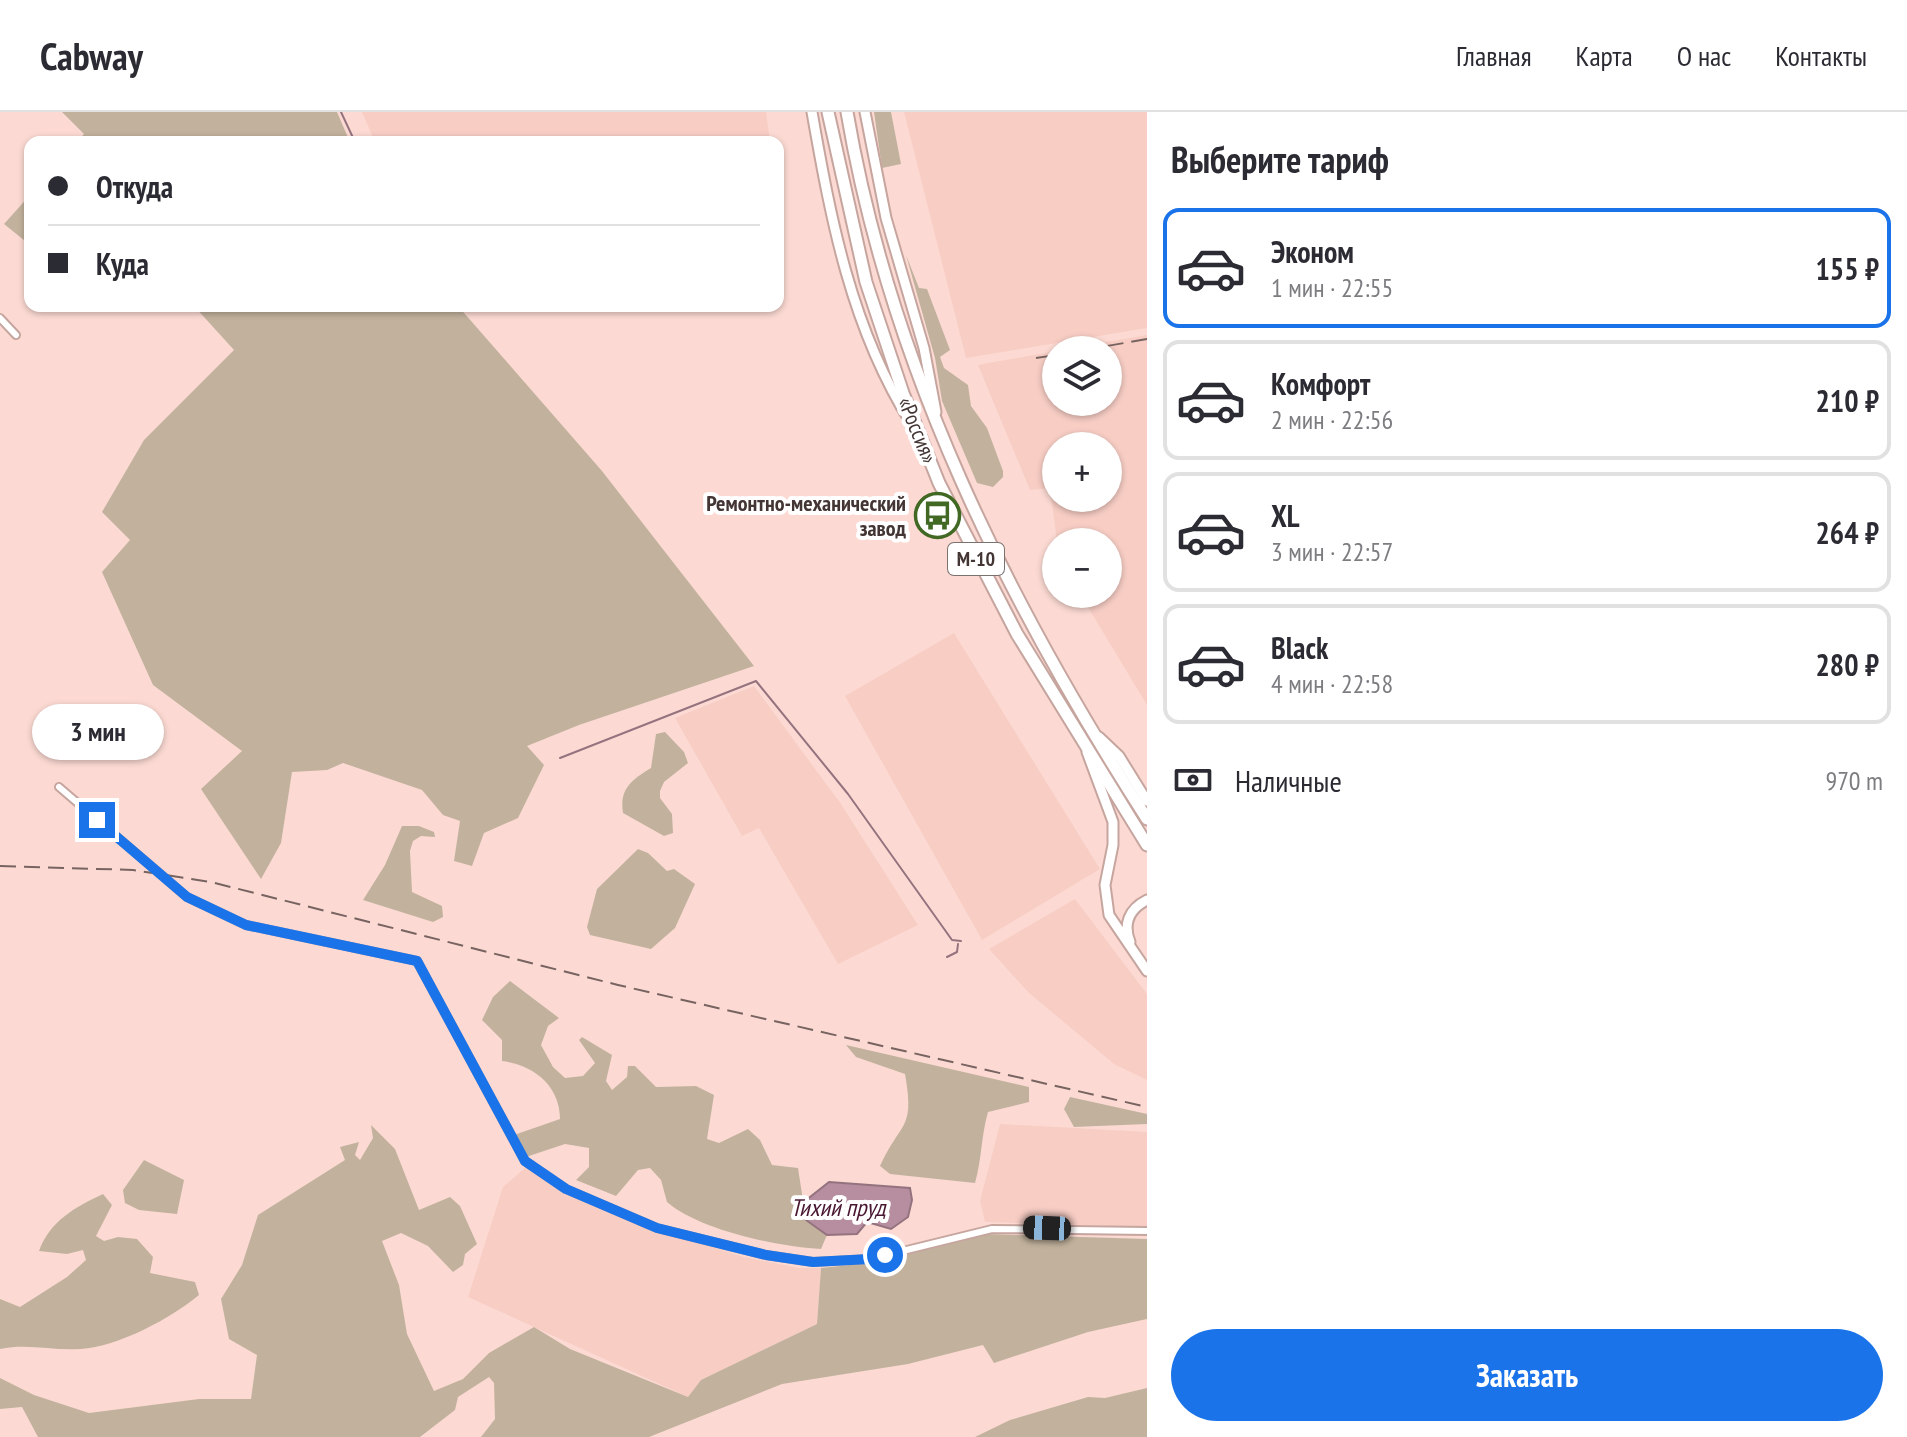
<!DOCTYPE html>
<html lang="ru">
<head>
<meta charset="utf-8">
<style>
  :root { --surface:#fff; --page:#f2f2f3; --text:#2b2b33; --muted:#7c7c81; --line:#e1e1e2; --accent:#1a73e8 }
  body { margin:0; font-family:"PT Sans Narrow",sans-serif; background:var(--page); color:var(--text); height:100vh; display:flex; flex-direction:column; font-size:30px; white-space:nowrap }
  * { box-sizing:border-box; margin:0 }
  p { font-size:26px; color:var(--muted) }
  .icon { flex:none; width:44px; height:44px; fill:none; stroke:currentColor; stroke-width:2; stroke-linecap:round; stroke-linejoin:round }
  .map { position:relative; flex:1; overflow:hidden }
  .details { display:flex; flex-direction:column; background:var(--surface); width:760px }
  .details>* { flex:none }
  .banner { position:absolute; left:24px; top:24px; width:760px; height:176px; border-radius:16px; box-shadow:0 2px 6px #0004; display:grid; align-content:center; height:176px; padding:0 24px; background:var(--surface) }
  .fabs { position:absolute; left:1042px; top:224px; display:grid; gap:16px }
  .fabs a { display:grid; place-items:center; width:80px; height:80px; border-radius:50%; background:var(--surface); box-shadow:0 2px 6px #0004; font-size:40px }
  .end { position:absolute; width:36px; height:36px; margin:-18px; border:10px solid #1a73e8; background:#fff; box-shadow:0 0 0 4px #fff }
  .from { border-radius:50% }
  .bubble { position:absolute; height:56px; border-radius:28px; background:var(--surface); box-shadow:0 2px 6px #0004; font-size:26px; font-weight:700; line-height:56px; text-align:center }
  .car { position:absolute; width:24px; height:48px; margin:-24px -12px; border-radius:10px; box-shadow:0 0 6px 2px #0007; background:linear-gradient(#222 24%,#8ab4d8 0 40%,#222 0 76%,#8ab4d8 0 86%,#222 0) }
  .banner b { display:flex; align-items:center; gap:28px; height:76px; font-size:30px }
  .banner b+b { border-top:2px solid var(--line) }
  .banner i { width:20px; height:20px; background:var(--text) }
  ul { padding:0; list-style:none }
  li { display:flex; align-items:center; gap:24px; height:120px; margin:0 16px 12px; padding:0 8px; border:4px solid var(--line); border-radius:16px }
  li div { flex:1 }
  li b { display:block; font-size:30px }
  li em { font-style:normal; font-weight:700 }
  li.active { border-color:var(--accent) }
  li>.icon { width:72px; height:72px; stroke-width:1.5 }
  h2 { padding:0 24px; font-size:36px; line-height:96px }
  .pay { display:flex; align-items:center; gap:20px; height:88px; padding:0 24px; font-size:30px }
  .pay p { margin-inline-start:auto }
  .cta { display:flex; gap:16px; margin-top:auto; padding:16px 24px }
  .cta a { flex:1; height:92px; border-radius:48px; background:var(--accent); color:#fff; font-size:32px; font-weight:700; line-height:92px; text-align:center }
  header { display:flex; align-items:center; gap:48px; box-sizing:border-box; height:112px; padding:0 40px; background:var(--surface); border-bottom:2px solid var(--line) }
  header strong { font-size:38px }
  nav { display:flex; gap:44px; margin-inline-start:auto; font-size:28px }
  main { display:flex; flex:1; min-height:0 }
  .map>svg:first-child { display:block }
</style>
</head>
<body>
<header>
<strong>Cabway</strong>
<nav><a>Главная</a><a>Карта</a><a>О нас</a><a>Контакты</a></nav>
</header>
<main>
<div class="map">
<svg width="1147" height="1325" viewBox="0 0 1147 1325">
  <rect width="100%" height="100%" fill="#fcdad3"/>
  <path fill="#f7cdc4" fill-rule="evenodd" d="M 362,0 L 766,0 L 770,30 L 375,30 Z
    M 904,0 L 1147,0 L 1147,216 L 966,246 Z
    M 1147,223 L 1147,593 L 1080,482 L 1108,482 L 1108,430 L 1057,430 L 1050,376 L 1030,378 L 978,253 L 1056,239 L 1056,290 L 1108,290 L 1108,238 L 1061,238 ZM 1108,334 L 1108,386 L 1056,386 L 1056,334 Z
    M 954,521 L 1100,757 L 982,828 L 845,584 Z
    M 754,574 L 841,692 L 918,813 L 838,852 L 759,716 L 742,724 L 675,606 Z
    M 1075,787 L 1147,882 L 1147,968 L 1114,952 L 1029,881 L 989,837 Z
    M 1000,1012 L 1147,1020 L 1147,1115 L 985,1110 L 980,1089 Z
    M 526,1055 L 562,1081 L 626,1108 L 744,1145 L 799,1156 L 821,1156 L 817,1212 L 701,1268 L 688,1285 L 468,1185 L 503,1075 Z"/>
  <path fill="#c2b29d" d="M 62,0 L 337,0 L 350,30 L 77,30 L 84,22 Z
    M 874,0 L 891,0 L 901,52 L 882,56 Z
    M 30,83 L 30,133 L 4,112 Z
    M 906,143 L 919,176 L 927,177 L 950,238 L 940,245 L 944,256 L 968,273 L 971,294 L 987,316 L 1003,359 L 1003,365 L 993,375 L 977,371 L 942,289 L 935,246 Z
    M 194,194 L 458,194 L 602,359 L 754,554 L 579,613 L 527,634 L 544,653 L 518,706 L 484,721 L 472,754 L 454,749 L 460,709 L 443,703 L 422,678 L 343,651 L 327,658 L 292,660 L 281,731 L 261,767 L 201,677 L 242,639 L 153,573 L 102,460 L 130,428 L 102,400 L 144,328 L 234,238 Z
    M 665,620 L 684,640 L 688,651 L 664,670 L 660,679 L 660,686 L 672,702 L 673,721 L 664,724 L 623,701 C 619,676 633,667 651,656 L 656,622 Z
    M 402,714 L 419,714 L 434,720 L 435,725 L 421,724 L 413,729 L 410,739 L 412,780 L 442,794 L 443,805 L 433,810 L 363,788 L 385,753 Z
    M 638,737 L 648,741 L 667,759 L 674,757 L 695,772 L 675,816 L 651,837 L 590,823 L 587,815 L 597,777 Z
    M 510,869 L 559,906 L 548,914 L 541,933 L 553,955 L 565,966 L 583,964 L 595,951 L 579,928 L 582,925 L 612,943 L 606,969 L 612,978 L 627,965 L 628,954 L 635,954 L 656,975 L 696,974 L 714,983 L 707,1027 L 719,1031 L 748,1017 L 760,1028 L 772,1053 L 798,1056 L 806,1108 L 827,1123 L 821,1137 C 779,1135 699,1118 667,1090 L 661,1068 L 650,1056 L 638,1058 L 616,1084 L 576,1068 L 589,1055 L 589,1036 L 565,1032 L 526,1045 L 514,1023 L 560,1007 C 560,974 534,953 502,949 L 502,928 L 482,908 L 493,885 Z
    M 846,933 L 1029,975 L 1029,990 L 988,1000 C 981,1024 982,1046 975,1071 L 890,1062 L 880,1054 C 901,1008 915,1019 905,962 L 856,945 Z
    M 1070,985 L 1147,1002 L 1147,1012 L 1074,1015 L 1064,997 Z
    M 371,1013 L 395,1037 L 419,1098 L 450,1085 L 460,1094 L 477,1132 L 465,1142 L 463,1153 L 453,1160 L 428,1134 L 401,1121 L 382,1129 L 399,1173 L 407,1222 L 434,1279 L 463,1267 L 489,1241 L 534,1215 L 570,1237 L 688,1285 L 701,1268 L 817,1212 L 821,1156 L 869,1151 L 986,1122 L 1147,1127 L 1147,1207 L 1088,1220 L 994,1251 L 983,1233 L 908,1252 L 782,1272 L 649,1325 L 481,1325 L 495,1307 L 494,1271 L 489,1265 L 458,1285 L 455,1298 L 420,1325 L 38,1325 L 22,1295 L 0,1297 L 0,1266 L 34,1283 L 89,1301 L 199,1287 L 251,1287 L 257,1243 L 229,1227 L 221,1187 L 242,1153 L 258,1103 L 345,1048 L 340,1035 L 359,1030 L 355,1043 L 360,1048 L 373,1026 Z
    M 144,1048 L 184,1068 L 177,1102 L 139,1098 L 125,1091 L 123,1078 Z
    M 103,1082 L 112,1093 L 96,1124 L 104,1129 L 118,1125 L 137,1127 L 153,1145 L 150,1161 L 195,1170 L 199,1183 C 172,1206 117,1235 81,1237 C 52,1239 29,1231 0,1237 L 0,1187 L 20,1195 L 67,1165 L 86,1148 L 83,1138 L 67,1142 L 39,1139 C 50,1109 75,1095 103,1082 Z
    M 1147,1276 L 1147,1325 L 975,1325 L 1010,1308 L 1088,1285 L 1105,1286 Z"/>
  <path fill="#b68ea0" stroke="#94737f" stroke-width="2" d="M 829,1070 L 910,1076 L 912,1088 L 908,1105 L 891,1117 L 867,1110 L 857,1122 L 827,1123 L 806,1108 L 805,1089 Z"/>
  <g fill="none" stroke-linecap="round" stroke-linejoin="round">
    <path stroke="#94737f" stroke-width="2" d="M 341,0 L 355,30
      M 560,646 L 756,569 L 848,682 L 952,828 L 961,829
      M 947,845 L 957,840 L 958,832"/>
    <defs>
      <path id="street" d="M 0,206 L 16,223
        M 59,675 L 187,785 L 246,813 L 417,849 L 525,1049 L 566,1077 L 657,1116 L 766,1143 L 813,1150 L 870,1147 L 992,1117 L 1147,1119"/>
      <path id="primary" d="M 812,0 C 831,108 851,216 911,311
        M 865,0 L 886,106 L 924,236 L 936,300
        M 1099,625 L 1119,644 L 1147,689
        M 1087,640 L 1113,710 L 1113,733 L 1105,773 L 1109,803 L 1147,859
        M 1130,830 C 1123,812 1129,797 1147,788"/>
      <path id="highway" d="M 828,0 L 866,170 L 903,281 L 939,371 L 1017,522 L 1147,733
        M 847,0 C 891,257 1007,489 1147,707"/>
    </defs>
    <use href="#street" stroke="#c6a59f" stroke-width="10"/>
    <use href="#primary" stroke="#c6a59f" stroke-width="13"/>
    <use href="#highway" stroke="#c6a59f" stroke-width="15"/>
    <use href="#street" stroke="#fff" stroke-width="6"/>
    <use href="#primary" stroke="#fff" stroke-width="9"/>
    <use href="#highway" stroke="#fff" stroke-width="11"/>
    <path stroke="#776360" stroke-width="2" stroke-dasharray="16 8" stroke-linecap="butt" d="M 1084,238 L 1147,227
      M 1036,246 L 1056,243
      M 0,754 L 133,758 L 211,770 L 618,873 L 1147,995"/>
  </g>
  <g fill="none" stroke-linecap="round" stroke-linejoin="round">
    <path stroke="#1a73e8" stroke-width="10" d="M 97,708 L 187,785 L 246,813 L 417,849 L 525,1049 L 566,1077 L 657,1116 L 766,1143 L 813,1150 L 870,1147 L 885,1143"/>
  </g>
  <defs>
    <symbol id="bus-ring" viewBox="-11 -11 22 22"><circle r="9.5" fill="#fff" stroke="#416923" stroke-width="1.5"/><path d="M-5-6H5V4H4V6H2V4H-2V6H-4V4H-5ZM-3.5-4V0h7V-4ZM-3.5 1.2v1.5H-2V1.2ZM2 1.2v1.5H3.5V1.2Z" fill="#416923"/></symbol>
  </defs>
  <g fill-rule="evenodd">
    <use href="#bus-ring" x="912" y="378" width="51" height="51"/>
  </g>
  <g text-anchor="middle" stroke-width="8" stroke-linejoin="round" paint-order="stroke">
    <rect fill="#fff" stroke="#7b7270" stroke-width="2" x="948" y="431" width="56" height="32" rx="6"/>
    <g font-size="20" font-weight="bold" fill="#433533">
      <text x="976" y="454">М-10</text>
    </g>
    <g font-size="22" fill="#433533" stroke="#fff">
      <text transform="translate(918 318) rotate(68)" y="8">«Россия»</text>
    </g>
    <g font-size="22" font-weight="bold" fill="#433533" stroke="#fff" text-anchor="end">
      <text x="906" y="399">Ремонтно-механический<tspan x="906" dy="25">завод</tspan></text>
    </g>
    <g font-size="24" font-style="italic" fill="#491732" stroke="#fff">
      <text x="838" y="1104">Тихий пруд</text>
    </g>
  </g>
</svg>
<div class="fabs">
<a><svg class="icon" aria-label="layers" viewBox="0 0 24 24"><path d="M12 4l9 5-9 5-9-5zM3 14l9 5 9-5"/></svg></a>
<a>+</a>
<a>−</a>
</div>
<i class="end from" style="left:885px;top:1143px"></i>
<i class="end" style="left:97px;top:708px"></i>
<div class="bubble" style="left:32px;top:592px;width:132px">3 мин</div>
<i class="car" style="left:1047px;top:1116px;rotate:272deg"></i>
<div class="banner">
<b><i class="from"></i>Откуда</b>
<b><i></i>Куда</b>
</div>
</div>
<section class="details">
<h2>Выберите тариф</h2>
<ul>
<li class="active"><svg class="icon" aria-label="car" viewBox="0 0 24 24"><path d="M5 17H2v-5l4-1 3-4h7l3 4 3 1v5h-3M9 17h6M6 11h13"/><circle cx="7" cy="17" r="2"/><circle cx="17" cy="17" r="2"/></svg><div><b>Эконом</b><p>1 мин · 22:55</p></div><em>155 ₽</em></li>
<li><svg class="icon" aria-label="car" viewBox="0 0 24 24"><path d="M5 17H2v-5l4-1 3-4h7l3 4 3 1v5h-3M9 17h6M6 11h13"/><circle cx="7" cy="17" r="2"/><circle cx="17" cy="17" r="2"/></svg><div><b>Комфорт</b><p>2 мин · 22:56</p></div><em>210 ₽</em></li>
<li><svg class="icon" aria-label="car" viewBox="0 0 24 24"><path d="M5 17H2v-5l4-1 3-4h7l3 4 3 1v5h-3M9 17h6M6 11h13"/><circle cx="7" cy="17" r="2"/><circle cx="17" cy="17" r="2"/></svg><div><b>XL</b><p>3 мин · 22:57</p></div><em>264 ₽</em></li>
<li><svg class="icon" aria-label="car" viewBox="0 0 24 24"><path d="M5 17H2v-5l4-1 3-4h7l3 4 3 1v5h-3M9 17h6M6 11h13"/><circle cx="7" cy="17" r="2"/><circle cx="17" cy="17" r="2"/></svg><div><b>Black</b><p>4 мин · 22:58</p></div><em>280 ₽</em></li>
</ul>
<div class="pay"><svg class="icon" aria-label="cash" viewBox="0 0 24 24"><path d="M3 7h18v10H3z"/><circle cx="12" cy="12" r="2"/></svg>Наличные<p>970 m</p></div>
<div class="cta"><a>Заказать</a></div>
</section>
</main>
</body>
</html>
